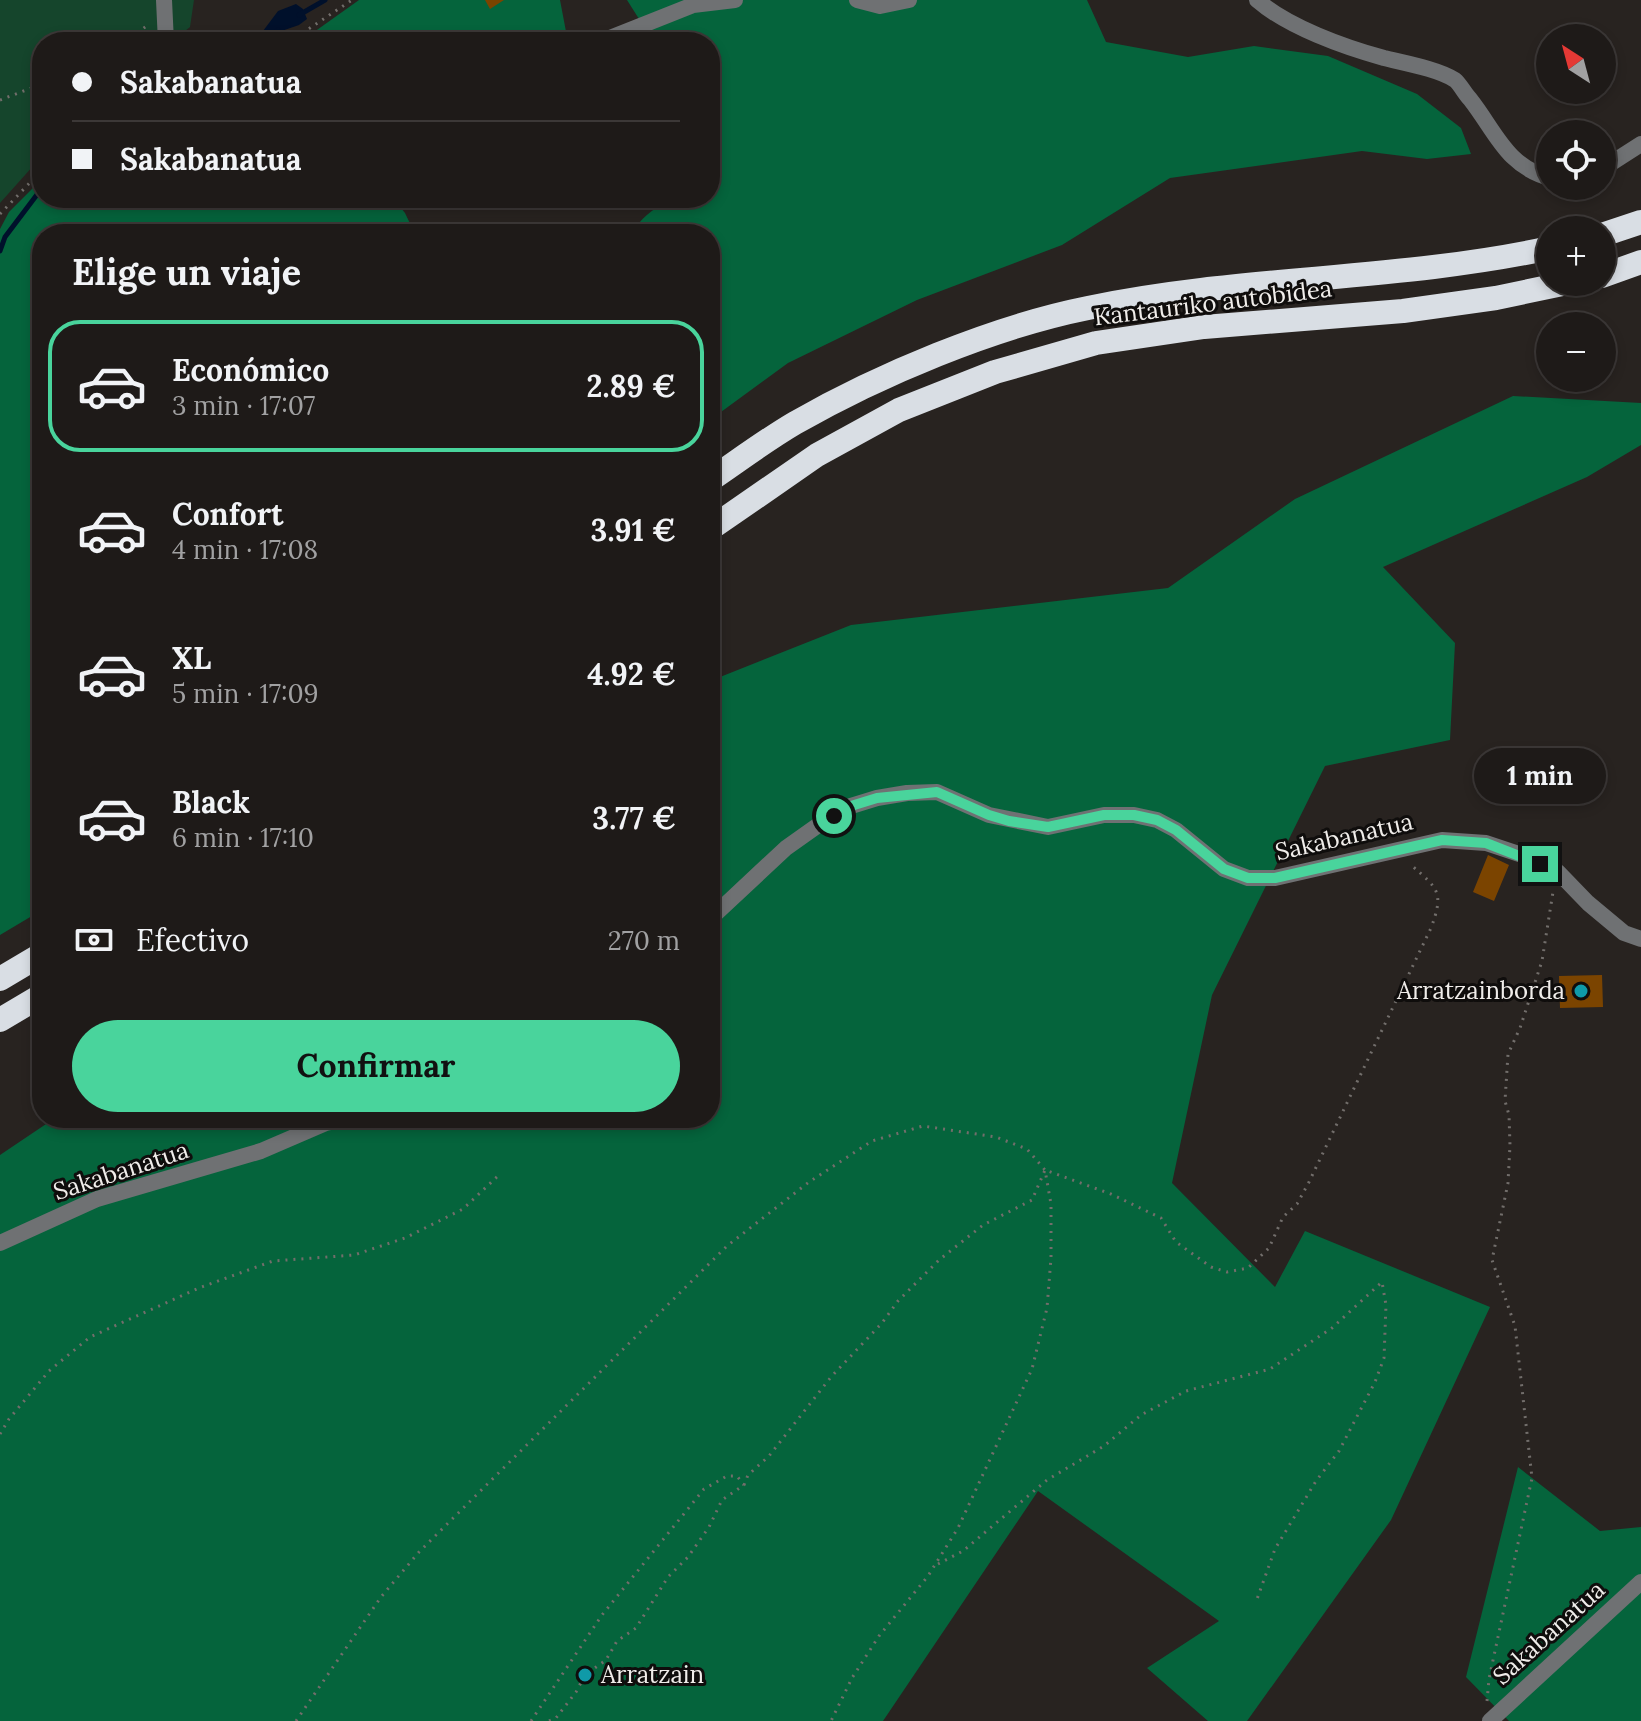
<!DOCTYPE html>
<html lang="es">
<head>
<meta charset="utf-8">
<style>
  :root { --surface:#1e1a18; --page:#262321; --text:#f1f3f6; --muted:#a1a1a2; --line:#3c3837; --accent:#49d49c }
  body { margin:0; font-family:Lora,serif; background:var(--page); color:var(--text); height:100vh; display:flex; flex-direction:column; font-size:30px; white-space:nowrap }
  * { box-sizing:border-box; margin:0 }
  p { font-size:26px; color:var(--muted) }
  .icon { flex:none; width:44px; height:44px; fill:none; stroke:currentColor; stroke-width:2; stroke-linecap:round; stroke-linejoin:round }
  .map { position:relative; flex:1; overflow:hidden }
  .drawer { position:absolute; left:32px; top:224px; width:688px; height:904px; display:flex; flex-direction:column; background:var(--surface); border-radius:32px; box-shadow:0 4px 12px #0003,0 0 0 2px var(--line) }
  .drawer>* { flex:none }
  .hud { position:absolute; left:32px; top:32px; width:688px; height:176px; border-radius:32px; box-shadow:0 4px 12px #0003,0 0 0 2px var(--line); display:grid; align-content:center; height:176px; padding:0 40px; background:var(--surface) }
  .needle { width:52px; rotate:324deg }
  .tools { position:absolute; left:1536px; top:24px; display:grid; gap:16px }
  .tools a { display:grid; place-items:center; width:80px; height:80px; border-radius:50%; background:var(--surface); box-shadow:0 4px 12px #0003,0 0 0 2px var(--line); font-size:40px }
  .end { position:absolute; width:36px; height:36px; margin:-18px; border:10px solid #49d49c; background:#111; box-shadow:0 0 0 4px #111 }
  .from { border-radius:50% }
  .bubble { position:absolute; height:56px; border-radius:28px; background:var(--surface); box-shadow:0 4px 12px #0003,0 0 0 2px var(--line); font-size:26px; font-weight:800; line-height:56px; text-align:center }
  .hud b { display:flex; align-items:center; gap:28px; height:76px; font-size:30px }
  .hud b+b { border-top:2px solid var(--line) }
  .hud i { width:20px; height:20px; background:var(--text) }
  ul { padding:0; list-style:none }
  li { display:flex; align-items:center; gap:24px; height:132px; margin:0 16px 12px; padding:0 24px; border:4px solid transparent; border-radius:32px }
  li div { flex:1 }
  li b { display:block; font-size:30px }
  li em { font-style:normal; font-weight:800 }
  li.active { border-color:var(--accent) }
  li>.icon { width:72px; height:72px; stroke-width:1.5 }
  h2 { padding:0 40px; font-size:36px; line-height:96px }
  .pay { display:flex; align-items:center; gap:20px; height:88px; padding:0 40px; font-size:30px }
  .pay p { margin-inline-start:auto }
  .action { display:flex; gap:16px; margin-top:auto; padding:16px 40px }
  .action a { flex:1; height:92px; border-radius:48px; background:var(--accent); color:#111; font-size:32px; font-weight:800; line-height:92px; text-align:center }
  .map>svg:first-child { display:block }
</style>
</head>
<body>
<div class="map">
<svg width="1641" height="1721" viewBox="0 0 1641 1721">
  <rect width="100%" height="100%" fill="#282320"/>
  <path fill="#15452c" d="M 0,0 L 194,0 L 190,27 L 171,42 L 42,42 L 42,156 L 0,203 Z"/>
  <path fill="#05643c" d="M 359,0 L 560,0 L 568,42 L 300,42 Z
    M 627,0 L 1087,0 L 1106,42 L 1188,57 L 1254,46 L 1328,56 L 1417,94 L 1461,128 L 1471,154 L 1427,159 L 1362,151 L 1170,178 L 1062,245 L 917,300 L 788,363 L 710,420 L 710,234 L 631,234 C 652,202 673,198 710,198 L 710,42 L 650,42 L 646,30 Z
    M 42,179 L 42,198 L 393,198 L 405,213 L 415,234 L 42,234 L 42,910 L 0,935 L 0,229 L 9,212 Z
    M 1513,396 L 1641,403 L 1641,445 L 1587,477 L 1383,567 L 1455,643 L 1450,740 L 1325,766 L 1212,995 L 1172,1183 L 1275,1287 L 1305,1231 L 1490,1307 L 1391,1520 L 1247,1721 L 1208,1721 L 1147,1668 L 1219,1621 L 1038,1491 L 883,1721 L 0,1721 L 0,1155 L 55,1118 L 710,1118 L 710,681 L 851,625 L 1168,588 L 1295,499 Z
    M 1518,1467 L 1600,1531 L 1641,1527 L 1641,1721 L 1509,1721 L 1466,1677 Z"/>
  <path fill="#00102b" d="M 296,4 L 303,9 L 307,19 L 299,25 L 267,36 L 263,31 L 278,11 Z"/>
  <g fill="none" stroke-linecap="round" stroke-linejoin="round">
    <path stroke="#00102b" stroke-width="5" d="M 299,15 L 325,0
      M 263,42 L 278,30
      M 0,251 L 5,237 L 42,188"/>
  </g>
  <path fill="#7b4400" d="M 485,0 L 504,0 L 490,9 Z
    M 1488,855 L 1509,865 L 1494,901 L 1473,892 Z
    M 1602,975 L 1603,1007 L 1560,1008 L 1559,976 Z"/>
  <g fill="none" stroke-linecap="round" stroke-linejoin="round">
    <path stroke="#726e6b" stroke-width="3" stroke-dasharray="2 6" stroke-linecap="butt" d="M 124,42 L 148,25
      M 289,42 L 352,0
      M 0,100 L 42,84
      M 0,214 L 42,170
      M 0,1434 L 9,1419 L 49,1371 L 90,1337 L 199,1288 L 273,1261 L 354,1255 L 405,1238 L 463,1209 L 501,1173
      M 938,1564 L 963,1551 L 1047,1480 L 1104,1446 L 1141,1415 L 1186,1391 L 1270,1369 L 1332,1328 L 1382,1282 L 1386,1305 L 1384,1358 L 1375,1382 L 1339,1451 L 1316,1481 L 1275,1549 L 1256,1602
      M 1487,1701 L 1489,1679 L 1532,1478 L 1515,1326 L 1492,1260 L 1508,1183 L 1510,1145 L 1509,1115 L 1505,1101 L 1508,1054 L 1520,1028 L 1542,961 L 1553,892
      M 296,1721 L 381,1597 L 419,1552 L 727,1246 L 809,1182 L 872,1141 L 923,1126 L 996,1137 L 1027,1149 L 1045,1170 L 1051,1204 L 1051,1258 L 1047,1308 L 1032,1369 L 958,1528 L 928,1576 L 879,1636 L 852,1678 L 831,1721
      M 531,1721 L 602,1615 L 704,1489 L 727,1476 L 737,1476 L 744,1485
      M 549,1721 L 556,1718 L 576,1692 L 585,1675 L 606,1660 L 617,1641 L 636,1628 L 668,1577 L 688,1557 L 709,1527 L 722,1500 L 744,1485 L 748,1475 L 769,1456 L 831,1377 L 882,1323 L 898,1301 L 939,1260 L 983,1225 L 1032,1200 L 1045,1170 L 1111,1194 L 1161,1218 L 1176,1242 L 1211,1267 L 1227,1272 L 1248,1268 L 1269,1248 L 1283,1217 L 1297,1204 L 1309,1182 L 1431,928 C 1444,893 1439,889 1411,865"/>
    <path stroke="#6f7173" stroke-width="16" d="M 164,0 L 166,42
      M 857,0 L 880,6 L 909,0
      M 1257,0 C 1288,27 1344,47 1384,58 C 1404,63 1438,69 1455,80 C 1460,84 1465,94 1470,99 C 1496,132 1506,166 1550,178
      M 600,42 L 693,5 L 735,0
      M 1602,169 L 1641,144
      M 710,919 L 786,848 L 817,826 L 851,806 L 877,798 L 907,793 L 937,792 L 989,815 L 1048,827 L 1104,815 L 1134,815 L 1157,820 L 1176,830 L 1224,869 L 1248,878 L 1275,878 L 1442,840 L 1486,843 L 1522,855 L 1558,872 L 1588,903 L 1624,933 L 1641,939
      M 0,1243 L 97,1199 L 261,1151 L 326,1123 L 348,1118
      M 1490,1721 L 1641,1582"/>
    <path stroke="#d9dee4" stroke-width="24" d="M 1602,235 L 1641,222
      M 1602,276 L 1641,262
      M 710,480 C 738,461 766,440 795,423 C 879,375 993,327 1088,308 C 1240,276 1398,281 1550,248
      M 710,529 L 817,455 L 899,410 L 995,372 L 1096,343 L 1204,327 L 1403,311 L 1496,298 L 1572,282
      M 0,979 L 42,954
      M 0,1020 L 42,995"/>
  </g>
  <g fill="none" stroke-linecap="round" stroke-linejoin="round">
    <path stroke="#49d49c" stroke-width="10" d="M 834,816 L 851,806 L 877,798 L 937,792 L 989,815 L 1009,821 L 1048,827 L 1104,815 L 1134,815 L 1157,820 L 1176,830 L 1224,869 L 1248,878 L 1275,878 L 1442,840 L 1486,843 L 1540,864"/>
  </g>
  <g fill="#0f9aa8" stroke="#0f0d0c" stroke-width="3">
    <circle cx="1581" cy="991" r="8"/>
    <circle cx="585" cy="1675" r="8"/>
  </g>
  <g text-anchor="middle" stroke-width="6" stroke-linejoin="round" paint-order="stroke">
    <g font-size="24" fill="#f0edea" stroke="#0f0d0c">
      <text transform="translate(1213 303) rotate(-7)" y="8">Kantauriko autobidea</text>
      <text transform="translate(1344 837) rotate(-13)" y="8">Sakabanatua</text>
      <text transform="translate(121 1171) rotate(-18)" y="8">Sakabanatua</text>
      <text transform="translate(1549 1633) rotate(-42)" y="8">Sakabanatua</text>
    </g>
    <g font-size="24" fill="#f0edea" stroke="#0f0d0c" text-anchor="end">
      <text x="1565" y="999">Arratzainborda</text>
      <text x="601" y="1683" text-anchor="start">Arratzain</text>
    </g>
  </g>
</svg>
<div class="tools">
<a><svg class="needle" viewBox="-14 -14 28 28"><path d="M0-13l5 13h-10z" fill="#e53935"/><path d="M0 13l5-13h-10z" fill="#a1a1a2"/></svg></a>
<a><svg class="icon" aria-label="locate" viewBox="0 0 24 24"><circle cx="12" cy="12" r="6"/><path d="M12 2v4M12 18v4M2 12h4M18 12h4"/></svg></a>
<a>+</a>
<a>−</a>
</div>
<i class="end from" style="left:834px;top:816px"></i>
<i class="end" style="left:1540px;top:864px"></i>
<div class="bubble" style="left:1474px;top:748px;width:132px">1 min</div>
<div class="hud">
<b><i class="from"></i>Sakabanatua</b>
<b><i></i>Sakabanatua</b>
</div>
<section class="drawer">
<h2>Elige un viaje</h2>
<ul>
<li class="active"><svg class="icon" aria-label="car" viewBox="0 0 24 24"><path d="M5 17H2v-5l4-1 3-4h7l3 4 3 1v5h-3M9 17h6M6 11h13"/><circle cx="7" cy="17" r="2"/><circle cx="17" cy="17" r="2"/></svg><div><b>Económico</b><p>3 min · 17:07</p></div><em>2.89 €</em></li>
<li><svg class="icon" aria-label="car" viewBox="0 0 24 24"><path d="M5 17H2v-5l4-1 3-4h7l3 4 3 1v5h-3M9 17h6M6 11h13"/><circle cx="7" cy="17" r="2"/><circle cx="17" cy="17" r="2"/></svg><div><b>Confort</b><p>4 min · 17:08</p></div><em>3.91 €</em></li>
<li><svg class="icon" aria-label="car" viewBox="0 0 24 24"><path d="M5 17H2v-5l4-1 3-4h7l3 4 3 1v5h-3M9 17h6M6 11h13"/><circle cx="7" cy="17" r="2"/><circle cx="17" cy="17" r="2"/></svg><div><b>XL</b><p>5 min · 17:09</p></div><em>4.92 €</em></li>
<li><svg class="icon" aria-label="car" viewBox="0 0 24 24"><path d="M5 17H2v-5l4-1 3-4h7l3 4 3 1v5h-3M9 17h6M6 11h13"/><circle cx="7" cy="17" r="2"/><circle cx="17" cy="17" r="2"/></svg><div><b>Black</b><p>6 min · 17:10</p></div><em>3.77 €</em></li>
</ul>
<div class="pay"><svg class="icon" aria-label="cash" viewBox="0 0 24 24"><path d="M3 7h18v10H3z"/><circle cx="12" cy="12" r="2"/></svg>Efectivo<p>270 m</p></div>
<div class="action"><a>Confirmar</a></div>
</section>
</div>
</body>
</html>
